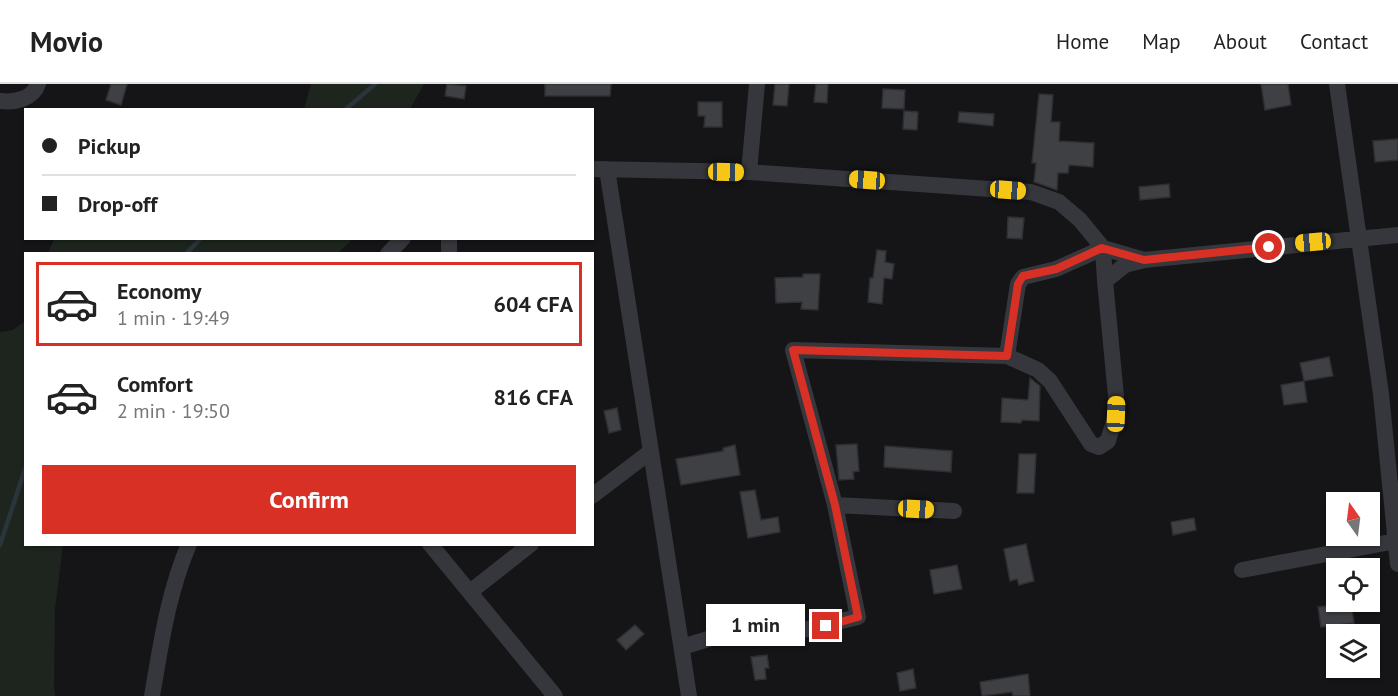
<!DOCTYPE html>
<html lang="en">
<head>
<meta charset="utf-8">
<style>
  :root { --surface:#fff; --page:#f6f6f6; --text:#222; --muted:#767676; --line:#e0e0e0; --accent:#d93025 }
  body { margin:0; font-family:"PT Sans",sans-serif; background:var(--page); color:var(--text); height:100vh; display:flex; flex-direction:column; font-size:22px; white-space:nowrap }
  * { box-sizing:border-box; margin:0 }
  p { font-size:20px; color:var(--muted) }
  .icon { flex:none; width:33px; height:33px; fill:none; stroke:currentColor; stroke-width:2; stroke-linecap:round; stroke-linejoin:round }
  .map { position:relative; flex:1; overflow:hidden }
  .sheet { position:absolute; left:24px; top:168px; width:570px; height:294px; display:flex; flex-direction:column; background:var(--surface); border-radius:0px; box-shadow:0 2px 4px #0004 }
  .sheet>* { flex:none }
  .guide { position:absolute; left:24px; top:24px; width:570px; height:132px; border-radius:0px; box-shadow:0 2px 4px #0004; display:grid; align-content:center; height:132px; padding:0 18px; background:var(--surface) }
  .needle { width:39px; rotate:346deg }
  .controls { position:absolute; left:1326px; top:408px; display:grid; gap:12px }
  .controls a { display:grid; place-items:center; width:54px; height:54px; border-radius:0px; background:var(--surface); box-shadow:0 2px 4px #0004; font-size:30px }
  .end { position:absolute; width:27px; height:27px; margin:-14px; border:8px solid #d93025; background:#fff; box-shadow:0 0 0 3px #fff }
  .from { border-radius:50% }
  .bubble { position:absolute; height:42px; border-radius:0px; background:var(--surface); box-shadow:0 2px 4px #0004; font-size:20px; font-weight:800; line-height:42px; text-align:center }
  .car { position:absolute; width:18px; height:36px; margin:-18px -9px; border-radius:8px; box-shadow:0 0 4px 2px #0007; background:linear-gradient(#f5c518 24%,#345 0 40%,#f5c518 0 76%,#345 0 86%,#f5c518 0) }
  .guide b { display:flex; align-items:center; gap:21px; height:57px; font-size:22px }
  .guide b+b { border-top:2px solid var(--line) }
  .guide i { width:15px; height:15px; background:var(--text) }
  ul { padding:10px 0 0; list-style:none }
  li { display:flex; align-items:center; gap:18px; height:84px; margin:0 12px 9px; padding:0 6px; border:3px solid transparent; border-radius:0px }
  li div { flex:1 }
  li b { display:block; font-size:22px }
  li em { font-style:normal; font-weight:800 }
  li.current { border-color:var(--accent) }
  li>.icon { width:54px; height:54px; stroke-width:1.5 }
  .action { display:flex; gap:12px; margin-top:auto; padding:12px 18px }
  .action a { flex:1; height:69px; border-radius:0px; background:var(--accent); color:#fff; font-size:24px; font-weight:800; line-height:69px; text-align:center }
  header { display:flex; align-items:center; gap:36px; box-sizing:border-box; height:84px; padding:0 30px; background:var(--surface); border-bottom:2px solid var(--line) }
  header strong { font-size:28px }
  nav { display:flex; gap:33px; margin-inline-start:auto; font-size:21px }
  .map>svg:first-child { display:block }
</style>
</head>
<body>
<header>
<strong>Movio</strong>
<nav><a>Home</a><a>Map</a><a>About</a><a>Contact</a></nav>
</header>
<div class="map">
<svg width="1398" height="612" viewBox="0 0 1398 612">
  <rect width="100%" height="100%" fill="#151517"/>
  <path fill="#1d251e" d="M 311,0 L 424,0 L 410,25 L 304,25 Z
    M 54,155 L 54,154 L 353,155 L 338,169 L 48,169 Z
    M 25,237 L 26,460 L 63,461 L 55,525 L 54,602 L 55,612 L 0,612 L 0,248 L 13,246 Z"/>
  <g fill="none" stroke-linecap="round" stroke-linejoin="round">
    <path stroke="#2a343b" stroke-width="4.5" d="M 345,26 L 375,0
      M 186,170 L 201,154
      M 0,461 L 26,382"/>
  </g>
  <path fill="#3f4044" stroke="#2f2f33" stroke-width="1.5" d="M 111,0 L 127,0 L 121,21 L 106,16 Z
    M 447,0 L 466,2 L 464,15 L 445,12 Z
    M 545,0 L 611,0 L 610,12 L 545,12 Z
    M 775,0 L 789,0 L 787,22 L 773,21 Z
    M 816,0 L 828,0 L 827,19 L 814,18 Z
    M 1261,0 L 1288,0 L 1291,21 L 1265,26 Z
    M 883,5 L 905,6 L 904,25 L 882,24 Z
    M 1039,10 L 1053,11 L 1051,38 L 1060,38 L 1059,57 L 1094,59 L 1093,83 L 1069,81 L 1068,89 L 1058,89 L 1057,106 L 1034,98 L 1036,79 L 1032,79 Z
    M 698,18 L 722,18 L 722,43 L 704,43 L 705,32 L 698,32 Z
    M 904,27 L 918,28 L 917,46 L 903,45 Z
    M 959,28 L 994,30 L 993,42 L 958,38 Z
    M 1398,55 L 1398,76 L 1375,78 L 1373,57 Z
    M 1169,100 L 1170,113 L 1140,116 L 1139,103 Z
    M 1008,133 L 1024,134 L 1022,155 L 1007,154 Z
    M 877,166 L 886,167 L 885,178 L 894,180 L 892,195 L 884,194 L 882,220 L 868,218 L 870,194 L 873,194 Z
    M 803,190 L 820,190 L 818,226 L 801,225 L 802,218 L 776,219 L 775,194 L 803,193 Z
    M 1329,273 L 1333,292 L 1304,297 L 1300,279 Z
    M 1030,294 L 1040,302 L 1039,337 L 1022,336 L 1021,339 L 1001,338 L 1002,314 L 1028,316 Z
    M 1304,297 L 1307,318 L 1284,321 L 1281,301 Z
    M 617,324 L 621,346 L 609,349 L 604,327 Z
    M 857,360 L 859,387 L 853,388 L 854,395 L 839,396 L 836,361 Z
    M 735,361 L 740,391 L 681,401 L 676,375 L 723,367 L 723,364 Z
    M 885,362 L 952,367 L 951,388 L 884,383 Z
    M 1019,370 L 1036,370 L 1034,409 L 1017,409 Z
    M 755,406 L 761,436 L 778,433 L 780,448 L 748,454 L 740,408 Z
    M 1194,434 L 1196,446 L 1173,451 L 1171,438 Z
    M 1026,460 L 1034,497 L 1019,501 L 1017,495 L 1010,497 L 1004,465 Z
    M 957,481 L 962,505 L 934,510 L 930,486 Z
    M 1328,518 L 1351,518 L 1354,539 L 1321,543 L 1318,523 L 1328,522 Z
    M 635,541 L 644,550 L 626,566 L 617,556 Z
    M 767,571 L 769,584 L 765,584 L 766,595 L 755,596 L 751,573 Z
    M 913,585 L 916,604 L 900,607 L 897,589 Z
    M 1028,590 L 1030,612 L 1013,612 L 1012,608 L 982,612 L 980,598 Z"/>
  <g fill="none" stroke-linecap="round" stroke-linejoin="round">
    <path stroke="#36373c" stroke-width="16" d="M 1337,0 L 1381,310 L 1398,480
      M 0,17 C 14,19 33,15 38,0
      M 592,85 L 749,88 L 1031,108 L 1059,118 L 1080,136 L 1103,164 L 1144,176 L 1398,151
      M 607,85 L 689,612
      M 749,88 L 757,0
      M 388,170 L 403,154
      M 449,170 L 449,154
      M 1007,272 L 1018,200 L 1023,193 L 1056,185 L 1103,164 L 1105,197
      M 592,412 L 650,368
      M 835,421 L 954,427
      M 430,460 L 555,612
      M 1242,486 L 1396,457
      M 470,508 L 531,460
      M 682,563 L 715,553 L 744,548 L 799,547 L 858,533 L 835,421 L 793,266 L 1007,272 L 1038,286 L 1050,297 L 1091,360 L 1099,363 L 1108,357 L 1116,330 L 1116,312 L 1105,197 L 1125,181 L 1144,176
      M 152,612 C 161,560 168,509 189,460"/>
  </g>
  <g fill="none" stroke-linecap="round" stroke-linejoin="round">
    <path stroke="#d93025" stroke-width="8" d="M 826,542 L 858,533 L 835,421 L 793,266 L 1007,272 L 1018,200 L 1023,192 L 1056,185 L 1102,164 L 1144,176 L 1269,163"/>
  </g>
</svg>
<div class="controls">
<a><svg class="needle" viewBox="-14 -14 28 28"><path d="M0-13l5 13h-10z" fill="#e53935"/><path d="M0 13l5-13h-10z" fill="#767676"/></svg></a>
<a><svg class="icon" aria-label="locate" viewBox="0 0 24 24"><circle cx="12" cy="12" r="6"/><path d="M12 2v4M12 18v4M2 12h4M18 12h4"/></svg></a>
<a><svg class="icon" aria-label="layers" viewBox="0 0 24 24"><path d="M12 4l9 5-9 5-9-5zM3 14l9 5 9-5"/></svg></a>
</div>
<i class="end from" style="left:1269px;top:163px"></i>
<i class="end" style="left:826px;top:542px"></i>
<div class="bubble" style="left:706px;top:520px;width:99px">1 min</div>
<i class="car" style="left:726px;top:88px;rotate:91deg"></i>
<i class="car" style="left:867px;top:96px;rotate:274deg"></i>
<i class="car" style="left:1008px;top:106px;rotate:94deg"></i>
<i class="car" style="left:1313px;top:158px;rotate:265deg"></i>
<i class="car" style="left:1116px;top:330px;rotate:2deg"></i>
<i class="car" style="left:916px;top:425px;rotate:93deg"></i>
<div class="guide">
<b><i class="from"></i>Pickup</b>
<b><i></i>Drop-off</b>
</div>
<section class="sheet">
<ul>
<li class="current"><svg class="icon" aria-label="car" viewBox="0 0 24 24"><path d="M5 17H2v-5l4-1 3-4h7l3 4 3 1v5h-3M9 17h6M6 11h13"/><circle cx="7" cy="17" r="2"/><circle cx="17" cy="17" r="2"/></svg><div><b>Economy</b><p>1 min · 19:49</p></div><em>604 CFA</em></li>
<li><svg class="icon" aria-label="car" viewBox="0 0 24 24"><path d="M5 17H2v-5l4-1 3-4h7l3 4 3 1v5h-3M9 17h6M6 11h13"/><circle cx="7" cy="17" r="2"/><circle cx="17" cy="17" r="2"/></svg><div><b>Comfort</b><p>2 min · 19:50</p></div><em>816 CFA</em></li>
</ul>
<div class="action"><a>Confirm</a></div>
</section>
</div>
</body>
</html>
